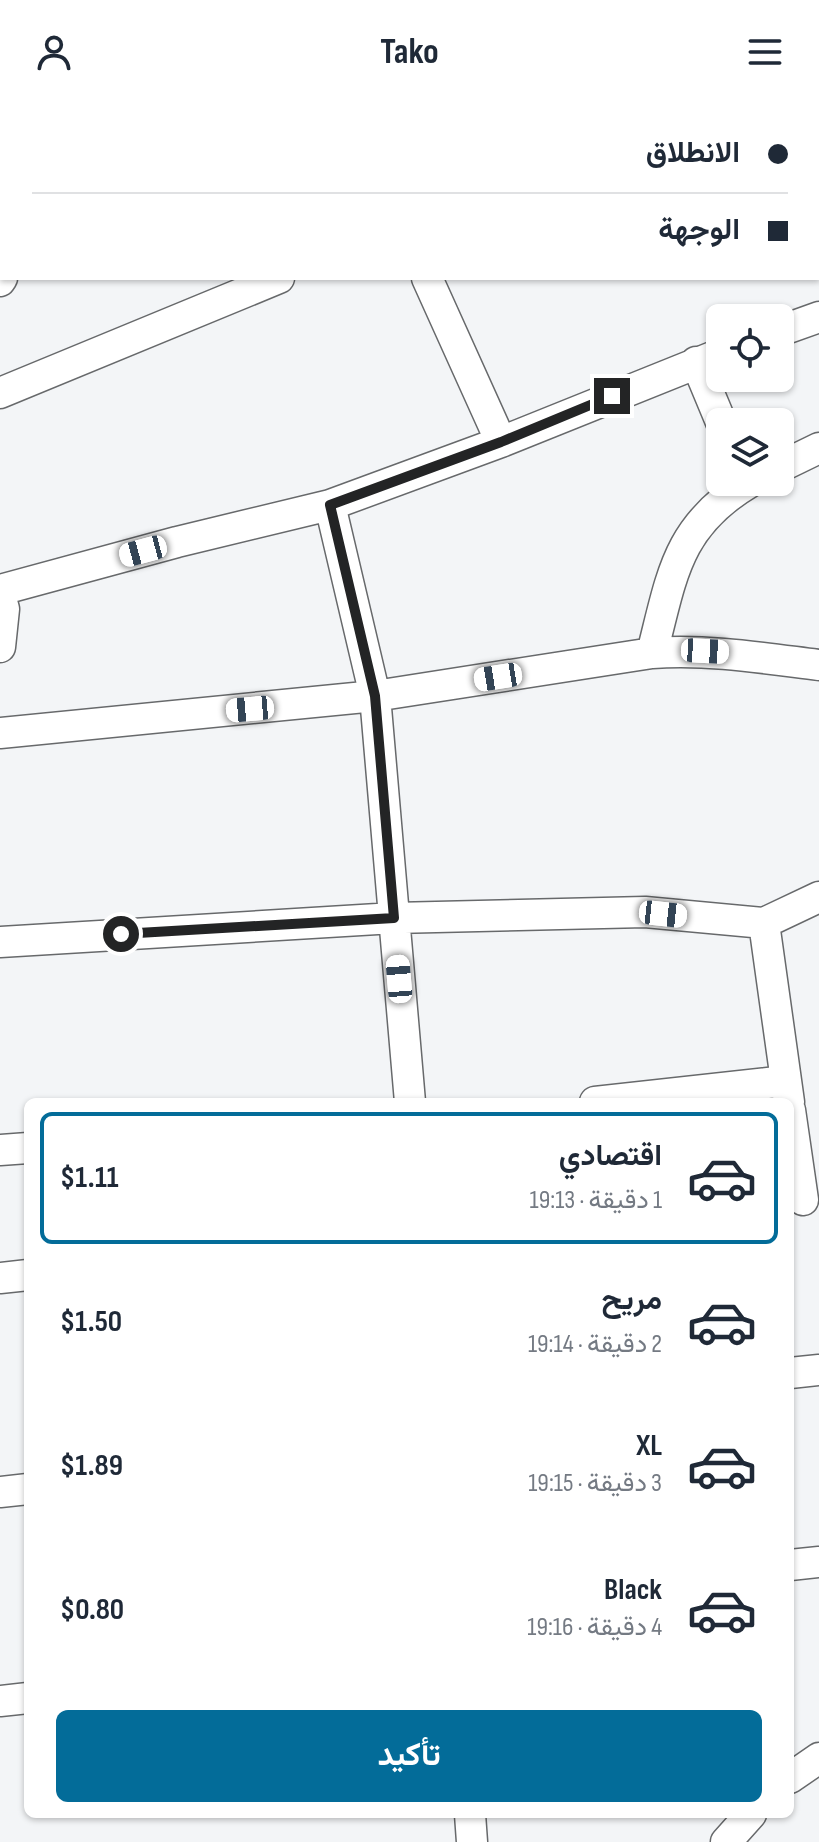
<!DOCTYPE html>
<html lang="ar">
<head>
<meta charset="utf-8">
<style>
  :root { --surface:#fff; --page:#f6f6f7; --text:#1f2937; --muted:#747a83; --line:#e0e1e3; --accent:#036c99 }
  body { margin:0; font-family:"Sofia Sans Condensed",Vazirmatn,sans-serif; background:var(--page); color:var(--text); direction:rtl; height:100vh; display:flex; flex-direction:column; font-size:30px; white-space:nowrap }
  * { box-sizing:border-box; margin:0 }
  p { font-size:26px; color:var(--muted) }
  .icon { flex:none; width:44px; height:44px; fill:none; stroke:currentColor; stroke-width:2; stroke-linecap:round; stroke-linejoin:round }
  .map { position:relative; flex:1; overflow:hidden; direction:ltr }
  .side { position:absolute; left:24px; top:994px; width:770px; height:720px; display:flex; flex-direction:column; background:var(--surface); border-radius:12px; box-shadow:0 2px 6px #0004; direction:rtl }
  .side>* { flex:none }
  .banner { position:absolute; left:0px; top:0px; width:820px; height:176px; box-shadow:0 2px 6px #0004; direction:rtl; display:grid; align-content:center; height:176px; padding:0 32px; background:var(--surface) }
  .buttons { position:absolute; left:706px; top:200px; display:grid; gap:16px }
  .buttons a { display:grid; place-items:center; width:88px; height:88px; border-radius:12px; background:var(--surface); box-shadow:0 2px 6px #0004; font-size:40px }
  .end { position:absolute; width:36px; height:36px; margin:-18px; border:10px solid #232425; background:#fff; box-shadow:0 0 0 4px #fff }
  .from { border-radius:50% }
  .car { position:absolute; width:24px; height:48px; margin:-24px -12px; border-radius:10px; box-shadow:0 0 6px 2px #0007; background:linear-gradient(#fff 24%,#345 0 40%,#fff 0 76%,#345 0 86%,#fff 0) }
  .banner b { display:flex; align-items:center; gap:28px; height:76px; font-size:30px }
  .banner b+b { border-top:2px solid var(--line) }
  .banner i { width:20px; height:20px; background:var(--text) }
  ul { padding:14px 0 0; list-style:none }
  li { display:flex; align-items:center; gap:24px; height:132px; margin:0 16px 12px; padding:0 16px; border:4px solid transparent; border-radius:12px }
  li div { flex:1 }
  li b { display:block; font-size:30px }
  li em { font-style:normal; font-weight:700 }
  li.current { border-color:var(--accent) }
  li>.icon { width:72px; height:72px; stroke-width:1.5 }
  .primary-button { display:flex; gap:16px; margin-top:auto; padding:16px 32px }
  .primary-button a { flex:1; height:92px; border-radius:12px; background:var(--accent); color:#fff; font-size:32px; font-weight:700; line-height:92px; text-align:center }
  header { display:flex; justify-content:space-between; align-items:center; height:104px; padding:0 32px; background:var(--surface); font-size:36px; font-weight:700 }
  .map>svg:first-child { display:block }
</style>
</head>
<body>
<header><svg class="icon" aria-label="menu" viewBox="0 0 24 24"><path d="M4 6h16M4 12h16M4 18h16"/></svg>Tako<svg class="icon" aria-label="person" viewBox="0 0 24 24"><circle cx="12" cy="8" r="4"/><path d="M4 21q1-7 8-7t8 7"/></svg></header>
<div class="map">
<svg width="819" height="1738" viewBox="0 0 819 1738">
  <rect width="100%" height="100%" fill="#f3f5f7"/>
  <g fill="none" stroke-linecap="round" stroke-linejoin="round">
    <defs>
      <path id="street" d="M 356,0 L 357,2
        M 118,2 L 119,0
        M 711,2 L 716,0
        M 0,40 L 2,86
        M 427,174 L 501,338
        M 0,177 L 2,174
        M 780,227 L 819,213
        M 696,258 L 721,318
        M 0,289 L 279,174
        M 780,363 L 819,344
        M 330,401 L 375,592 L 652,549 C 709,545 763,554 819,561
        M 0,486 L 177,438 L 330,401 L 501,338 L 720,250
        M 0,490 L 4,505 L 0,543
        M 652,549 C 672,472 676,422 750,378
        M 0,629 L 375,592 L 410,998
        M 764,819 L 789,998
        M 0,838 L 394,814 L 645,808 L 764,819 L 819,793
        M 595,998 L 786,977
        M 790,1006 L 803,1096
        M 0,1046 L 28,1044
        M 0,1174 L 28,1171
        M 790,1269 L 819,1266
        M 0,1388 L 28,1385
        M 790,1461 L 819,1458
        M 0,1597 L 28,1594
        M 790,1674 L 819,1654
        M 470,1710 L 472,1738
        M 726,1738 L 751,1710"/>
    </defs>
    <use href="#street" stroke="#67696b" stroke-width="33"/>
    <use href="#street" stroke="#fff" stroke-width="30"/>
  </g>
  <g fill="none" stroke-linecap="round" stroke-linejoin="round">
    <path stroke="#232425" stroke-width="10" d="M 121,830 L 394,814 L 375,592 L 330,401 L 501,338 L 612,292"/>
  </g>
</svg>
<div class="buttons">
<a><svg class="icon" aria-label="locate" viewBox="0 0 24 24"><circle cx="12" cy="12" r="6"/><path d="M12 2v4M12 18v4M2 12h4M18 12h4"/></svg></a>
<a><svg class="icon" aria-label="layers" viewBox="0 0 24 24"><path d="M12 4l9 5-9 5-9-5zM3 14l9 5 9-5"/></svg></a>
</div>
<i class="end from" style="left:121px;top:830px"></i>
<i class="end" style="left:612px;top:292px"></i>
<i class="car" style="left:143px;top:447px;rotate:255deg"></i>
<i class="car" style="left:705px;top:547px;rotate:93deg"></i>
<i class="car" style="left:498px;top:573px;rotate:261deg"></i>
<i class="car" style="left:250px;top:605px;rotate:265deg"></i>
<i class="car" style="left:663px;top:810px;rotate:96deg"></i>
<i class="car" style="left:399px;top:875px;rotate:355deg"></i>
<div class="banner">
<b><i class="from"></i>الانطلاق</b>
<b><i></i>الوجهة</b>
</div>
<section class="side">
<ul>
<li class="current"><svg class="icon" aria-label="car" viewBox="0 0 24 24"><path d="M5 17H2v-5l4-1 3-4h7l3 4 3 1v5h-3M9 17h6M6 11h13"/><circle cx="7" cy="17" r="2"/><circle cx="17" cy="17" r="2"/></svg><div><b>اقتصادي</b><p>1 دقيقة · 19:13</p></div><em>$1.11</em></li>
<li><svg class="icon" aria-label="car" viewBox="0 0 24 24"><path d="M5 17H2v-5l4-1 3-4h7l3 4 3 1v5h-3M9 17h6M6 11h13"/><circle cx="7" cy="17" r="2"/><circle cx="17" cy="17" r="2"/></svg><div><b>مريح</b><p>2 دقيقة · 19:14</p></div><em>$1.50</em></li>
<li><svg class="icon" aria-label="car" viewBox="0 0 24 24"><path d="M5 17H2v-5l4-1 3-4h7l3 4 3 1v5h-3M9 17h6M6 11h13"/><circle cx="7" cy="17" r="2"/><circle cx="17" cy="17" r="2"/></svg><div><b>XL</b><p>3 دقيقة · 19:15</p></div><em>$1.89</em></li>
<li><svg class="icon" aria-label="car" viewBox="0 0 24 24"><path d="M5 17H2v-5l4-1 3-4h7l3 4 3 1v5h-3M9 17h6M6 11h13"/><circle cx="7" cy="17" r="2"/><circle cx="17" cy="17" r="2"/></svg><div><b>Black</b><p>4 دقيقة · 19:16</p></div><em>$0.80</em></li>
</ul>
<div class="primary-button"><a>تأكيد</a></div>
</section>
</div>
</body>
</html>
